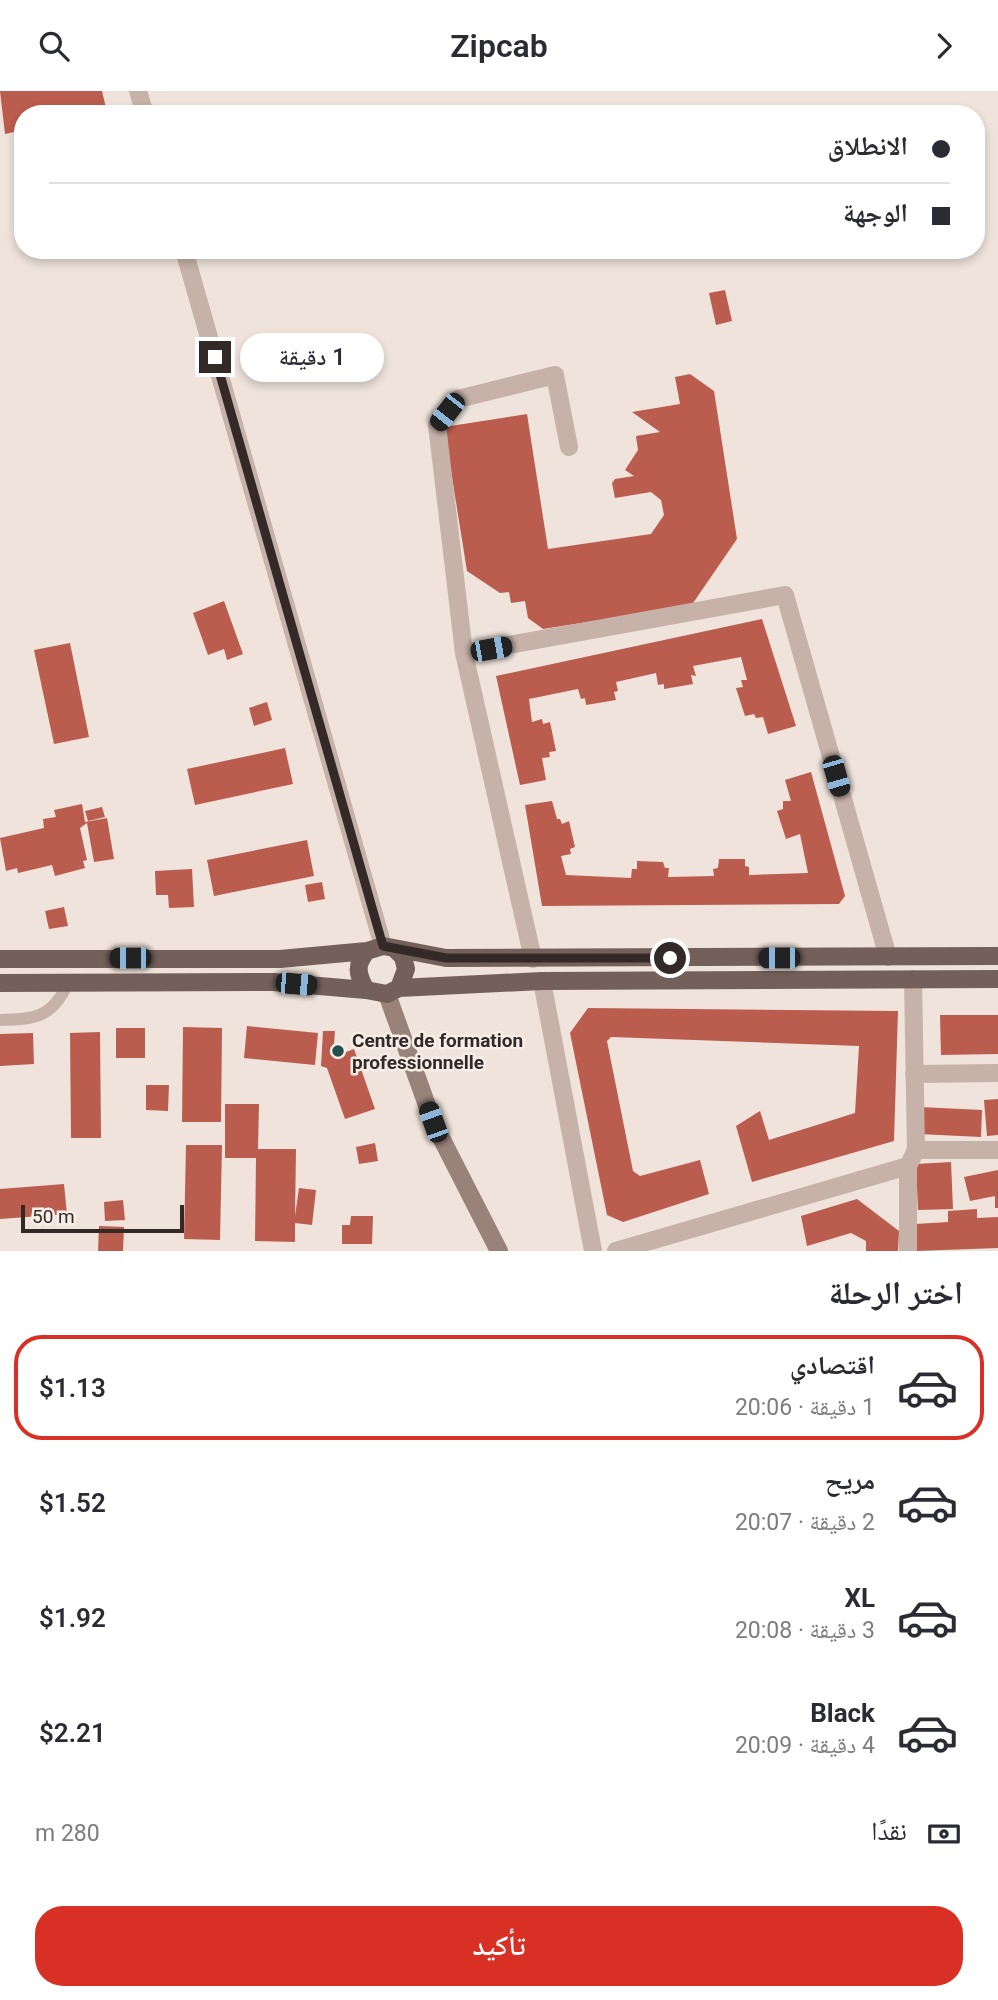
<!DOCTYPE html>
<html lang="ar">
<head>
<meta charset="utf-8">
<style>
  :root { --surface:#fff; --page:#f2f2f3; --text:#2b2b33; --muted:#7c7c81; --line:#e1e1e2; --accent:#d93025 }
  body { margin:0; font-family:Roboto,"Noto Naskh Arabic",sans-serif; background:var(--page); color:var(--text); direction:rtl; height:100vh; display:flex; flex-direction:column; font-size:26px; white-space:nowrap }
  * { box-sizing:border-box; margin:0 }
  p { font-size:23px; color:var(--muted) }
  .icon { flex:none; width:38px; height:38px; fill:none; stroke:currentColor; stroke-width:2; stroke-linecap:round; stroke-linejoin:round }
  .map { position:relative; height:1160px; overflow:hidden; direction:ltr }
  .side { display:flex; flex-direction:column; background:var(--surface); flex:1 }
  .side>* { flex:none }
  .top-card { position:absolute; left:14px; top:14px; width:971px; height:154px; border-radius:28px; box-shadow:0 4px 10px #0003; direction:rtl; display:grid; align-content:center; height:154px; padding:0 35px; background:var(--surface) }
  .scale { position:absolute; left:21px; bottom:18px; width:163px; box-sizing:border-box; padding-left:7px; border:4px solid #332a28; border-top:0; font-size:19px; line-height:24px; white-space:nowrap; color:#332a28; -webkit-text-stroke:5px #f7eee7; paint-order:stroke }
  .end { position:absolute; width:32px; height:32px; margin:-16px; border:9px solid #332a28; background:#fff; box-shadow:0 0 0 4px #fff }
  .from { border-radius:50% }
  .bubble { position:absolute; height:49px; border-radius:24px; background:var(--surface); box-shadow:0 4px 10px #0003; font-size:23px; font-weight:600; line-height:49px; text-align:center; direction:rtl }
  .car { position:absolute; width:21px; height:42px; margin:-21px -10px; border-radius:9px; box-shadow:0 0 5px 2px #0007; background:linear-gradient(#222 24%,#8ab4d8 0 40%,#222 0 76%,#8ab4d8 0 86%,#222 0) }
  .top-card b { display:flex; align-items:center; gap:24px; height:66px; font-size:26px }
  .top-card b+b { border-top:2px solid var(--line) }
  .top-card i { width:18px; height:18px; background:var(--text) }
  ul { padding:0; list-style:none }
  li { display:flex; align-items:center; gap:21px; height:105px; margin:0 14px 10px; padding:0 21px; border:4px solid transparent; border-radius:28px }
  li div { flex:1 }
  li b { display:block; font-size:26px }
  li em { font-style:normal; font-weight:600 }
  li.active { border-color:var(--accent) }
  li>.icon { width:63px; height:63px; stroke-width:1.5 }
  h2 { padding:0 35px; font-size:32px; line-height:84px }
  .pay { display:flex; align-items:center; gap:18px; height:77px; padding:0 35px; font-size:26px }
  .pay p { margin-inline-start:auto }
  .action { display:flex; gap:14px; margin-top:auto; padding:14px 35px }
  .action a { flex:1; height:80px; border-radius:28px; background:var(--accent); color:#fff; font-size:28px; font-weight:600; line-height:80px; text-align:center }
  header { display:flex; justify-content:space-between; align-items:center; height:91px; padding:0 35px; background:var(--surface); font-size:32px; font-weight:600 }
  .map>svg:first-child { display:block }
</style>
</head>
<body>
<header><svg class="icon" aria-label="forward" viewBox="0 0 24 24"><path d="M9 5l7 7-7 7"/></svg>Zipcab<svg class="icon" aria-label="search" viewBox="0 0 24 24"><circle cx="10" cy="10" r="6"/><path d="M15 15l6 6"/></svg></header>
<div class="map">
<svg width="998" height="1160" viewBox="0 0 998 1160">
  <rect width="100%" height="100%" fill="#efe3db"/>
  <path fill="#ba5c4e" d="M 0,0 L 102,0 L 106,17 L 80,23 L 23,23 L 23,39 L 5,43 Z
    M 725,199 L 732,230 L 716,234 L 709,202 Z
    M 690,283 L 714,300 L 737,448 L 691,515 L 543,538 L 528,527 L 525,510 L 511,512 L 509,501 L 500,502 L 467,480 L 444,336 L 527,323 L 548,458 L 651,443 L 664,424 L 661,409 L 651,401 L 615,407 L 612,392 L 615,388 L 634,385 L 625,379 L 638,359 L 636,345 L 660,341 L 632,321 L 680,313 L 675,286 Z
    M 224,510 L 243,563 L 227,569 L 224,558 L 208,564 L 193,522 Z
    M 762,528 L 796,635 L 768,643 L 763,626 L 756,627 L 754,623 L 745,625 L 736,597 L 743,596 L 741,589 L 747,589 L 741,566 L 693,575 L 696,585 L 691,584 L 693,593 L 664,598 L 664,593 L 658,594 L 656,582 L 616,591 L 618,600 L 614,601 L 616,609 L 586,614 L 585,607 L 581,608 L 578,598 L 529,608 L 532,631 L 542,628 L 543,633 L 550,631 L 556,660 L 549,661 L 550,666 L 542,667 L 546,689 L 520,694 L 496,585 Z
    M 70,552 L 89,646 L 54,653 L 34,559 Z
    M 267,611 L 272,629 L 254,635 L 249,617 Z
    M 285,657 L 293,693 L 195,714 L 187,678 Z
    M 811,681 L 845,805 L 839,813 L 542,815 L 525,714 L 552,710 L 557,728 L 560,728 L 562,733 L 569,730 L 575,756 L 570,758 L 571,763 L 561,765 L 566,784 L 631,787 L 632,778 L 637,778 L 637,770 L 663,771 L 665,777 L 669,777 L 668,786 L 714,785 L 713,778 L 718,777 L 719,768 L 745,768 L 745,775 L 749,776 L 749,784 L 808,782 L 800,743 L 786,748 L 777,720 L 783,718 L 783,710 L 791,710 L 785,689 Z
    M 82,713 L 85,731 L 107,727 L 114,768 L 94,771 L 87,732 L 80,737 L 87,769 L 83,770 L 85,777 L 55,785 L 52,774 L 18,782 L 17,777 L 6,780 L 0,747 L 44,737 L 43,728 L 56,726 L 54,719 Z
    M 102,716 L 105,726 L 88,730 L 85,720 Z
    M 307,749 L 314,785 L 214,805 L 207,769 Z
    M 192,778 L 194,816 L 169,817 L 168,804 L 156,804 L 155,780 Z
    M 322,791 L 325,808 L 308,811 L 305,794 Z
    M 64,816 L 68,835 L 49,838 L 45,820 Z
    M 588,917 L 898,920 L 894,1050 L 752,1091 L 736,1035 L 760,1020 L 769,1049 L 855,1022 L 859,955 L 611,946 L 607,950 L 633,1080 L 640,1085 L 700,1069 L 709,1103 L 623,1131 L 607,1124 L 570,942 Z
    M 940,924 L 998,924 L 998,963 L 941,964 Z
    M 247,935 L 318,942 L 315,974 L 244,967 Z
    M 183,936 L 222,937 L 221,1031 L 182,1031 Z
    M 116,937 L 145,937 L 145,967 L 116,967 Z
    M 323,940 L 335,940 L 333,966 L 354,958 L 375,1018 L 345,1028 L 327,977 L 321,975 Z
    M 100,941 L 101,1047 L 71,1047 L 70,942 Z
    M 33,942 L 34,973 L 0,975 L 0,943 Z
    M 146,994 L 169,994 L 168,1020 L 146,1019 Z
    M 998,1008 L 998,1044 L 987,1045 L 984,1009 Z
    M 225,1013 L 259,1013 L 258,1058 L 296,1058 L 295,1125 L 299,1097 L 316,1099 L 312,1134 L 295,1132 L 295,1151 L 255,1150 L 256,1067 L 225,1067 Z
    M 920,1016 L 982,1019 L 981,1046 L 919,1043 Z
    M 375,1052 L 378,1070 L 359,1073 L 356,1056 Z
    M 186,1054 L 222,1054 L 220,1149 L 184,1148 Z
    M 951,1071 L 953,1118 L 918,1119 L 916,1073 Z
    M 998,1079 L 998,1117 L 995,1117 L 995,1105 L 970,1110 L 964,1086 Z
    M 64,1093 L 67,1123 L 0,1128 L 0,1098 Z
    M 857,1108 L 899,1140 L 898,1160 L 866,1160 L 866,1150 L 851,1142 L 807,1155 L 801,1125 Z
    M 123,1109 L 125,1129 L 105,1130 L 104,1111 Z
    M 977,1118 L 977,1127 L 998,1126 L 998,1157 L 917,1160 L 915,1133 L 948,1131 L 948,1120 Z
    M 351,1125 L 373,1125 L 372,1153 L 342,1153 L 342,1134 L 350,1134 Z
    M 99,1135 L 124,1136 L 123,1160 L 98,1160 Z"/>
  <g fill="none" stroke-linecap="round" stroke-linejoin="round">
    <path stroke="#c6b2a8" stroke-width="12" d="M 0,929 C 35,928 52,927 68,892"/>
    <path stroke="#c6b2a8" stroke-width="18" d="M 138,0 L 145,23
      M 184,159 L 383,855
      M 464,562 L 437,334 L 458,308 L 555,284 L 569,356
      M 533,868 L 464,562 L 785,504 L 888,866
      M 542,890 L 593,1160
      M 914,983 L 998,982
      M 916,1059 L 998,1059
      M 616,1160 L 908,1075
      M 908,1160 L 908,1075 L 916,1059 L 913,888"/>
    <path stroke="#99827a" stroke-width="18" d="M 387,903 L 433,1031 L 499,1160"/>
    <path stroke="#74605a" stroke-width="18" d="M 394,857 L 446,867 L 998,865
      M 0,868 L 280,868 L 367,860 L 383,855 L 394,857 L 403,866 L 406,878 L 399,897 L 387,903 L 366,899 C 357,883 355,874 367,860
      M 0,892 L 273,891 L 366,899
      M 399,897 L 542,890 L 998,888"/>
  </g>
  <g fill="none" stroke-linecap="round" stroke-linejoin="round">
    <path stroke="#332a28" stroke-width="9" d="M 215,266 L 383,855 L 446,867 L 670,867"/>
  </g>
  <circle fill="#21504e" stroke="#f7eee7" stroke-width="2.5" cx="338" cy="960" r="7"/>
  <g text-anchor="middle" stroke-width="5" stroke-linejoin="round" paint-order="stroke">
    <g font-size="19" font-weight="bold" fill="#332a28" stroke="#f7eee7" text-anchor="start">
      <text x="352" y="956">Centre de formation<tspan x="352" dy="22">professionnelle</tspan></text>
    </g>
  </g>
</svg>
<div class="scale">50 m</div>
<i class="end from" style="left:670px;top:867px"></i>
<i class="end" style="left:215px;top:266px"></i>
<div class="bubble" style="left:240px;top:242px;width:144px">1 دقيقة</div>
<i class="car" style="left:447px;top:321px;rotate:218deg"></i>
<i class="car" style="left:491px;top:558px;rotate:80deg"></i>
<i class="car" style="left:836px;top:685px;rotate:164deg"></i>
<i class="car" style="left:130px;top:867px;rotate:270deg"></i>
<i class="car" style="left:779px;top:867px;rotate:270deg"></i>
<i class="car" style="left:296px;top:893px;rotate:95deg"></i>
<i class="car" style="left:433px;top:1031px;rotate:340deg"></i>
<div class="top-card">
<b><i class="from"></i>الانطلاق</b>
<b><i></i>الوجهة</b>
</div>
</div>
<section class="side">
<h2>اختر الرحلة</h2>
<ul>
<li class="active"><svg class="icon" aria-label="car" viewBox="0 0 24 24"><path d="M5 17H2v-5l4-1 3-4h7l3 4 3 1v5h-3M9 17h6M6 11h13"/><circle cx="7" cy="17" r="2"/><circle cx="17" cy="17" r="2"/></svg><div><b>اقتصادي</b><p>1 دقيقة · 20:06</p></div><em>$1.13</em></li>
<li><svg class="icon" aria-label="car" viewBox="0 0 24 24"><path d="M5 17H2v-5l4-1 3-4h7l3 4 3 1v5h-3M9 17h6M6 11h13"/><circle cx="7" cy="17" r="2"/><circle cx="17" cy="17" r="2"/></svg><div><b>مريح</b><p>2 دقيقة · 20:07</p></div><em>$1.52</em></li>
<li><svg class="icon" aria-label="car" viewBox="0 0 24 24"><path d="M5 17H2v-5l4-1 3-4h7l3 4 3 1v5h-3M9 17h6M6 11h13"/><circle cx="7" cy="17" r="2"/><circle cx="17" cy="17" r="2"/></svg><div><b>XL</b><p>3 دقيقة · 20:08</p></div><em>$1.92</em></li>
<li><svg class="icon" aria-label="car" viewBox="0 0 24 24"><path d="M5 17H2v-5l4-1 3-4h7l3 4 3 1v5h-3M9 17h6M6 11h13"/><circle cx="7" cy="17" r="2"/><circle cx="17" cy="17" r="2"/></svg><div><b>Black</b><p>4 دقيقة · 20:09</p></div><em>$2.21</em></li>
</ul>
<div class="pay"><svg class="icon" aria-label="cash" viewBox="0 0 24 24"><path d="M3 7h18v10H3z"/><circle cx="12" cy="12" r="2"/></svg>نقدًا<p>280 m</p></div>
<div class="action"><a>تأكيد</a></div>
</section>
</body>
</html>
